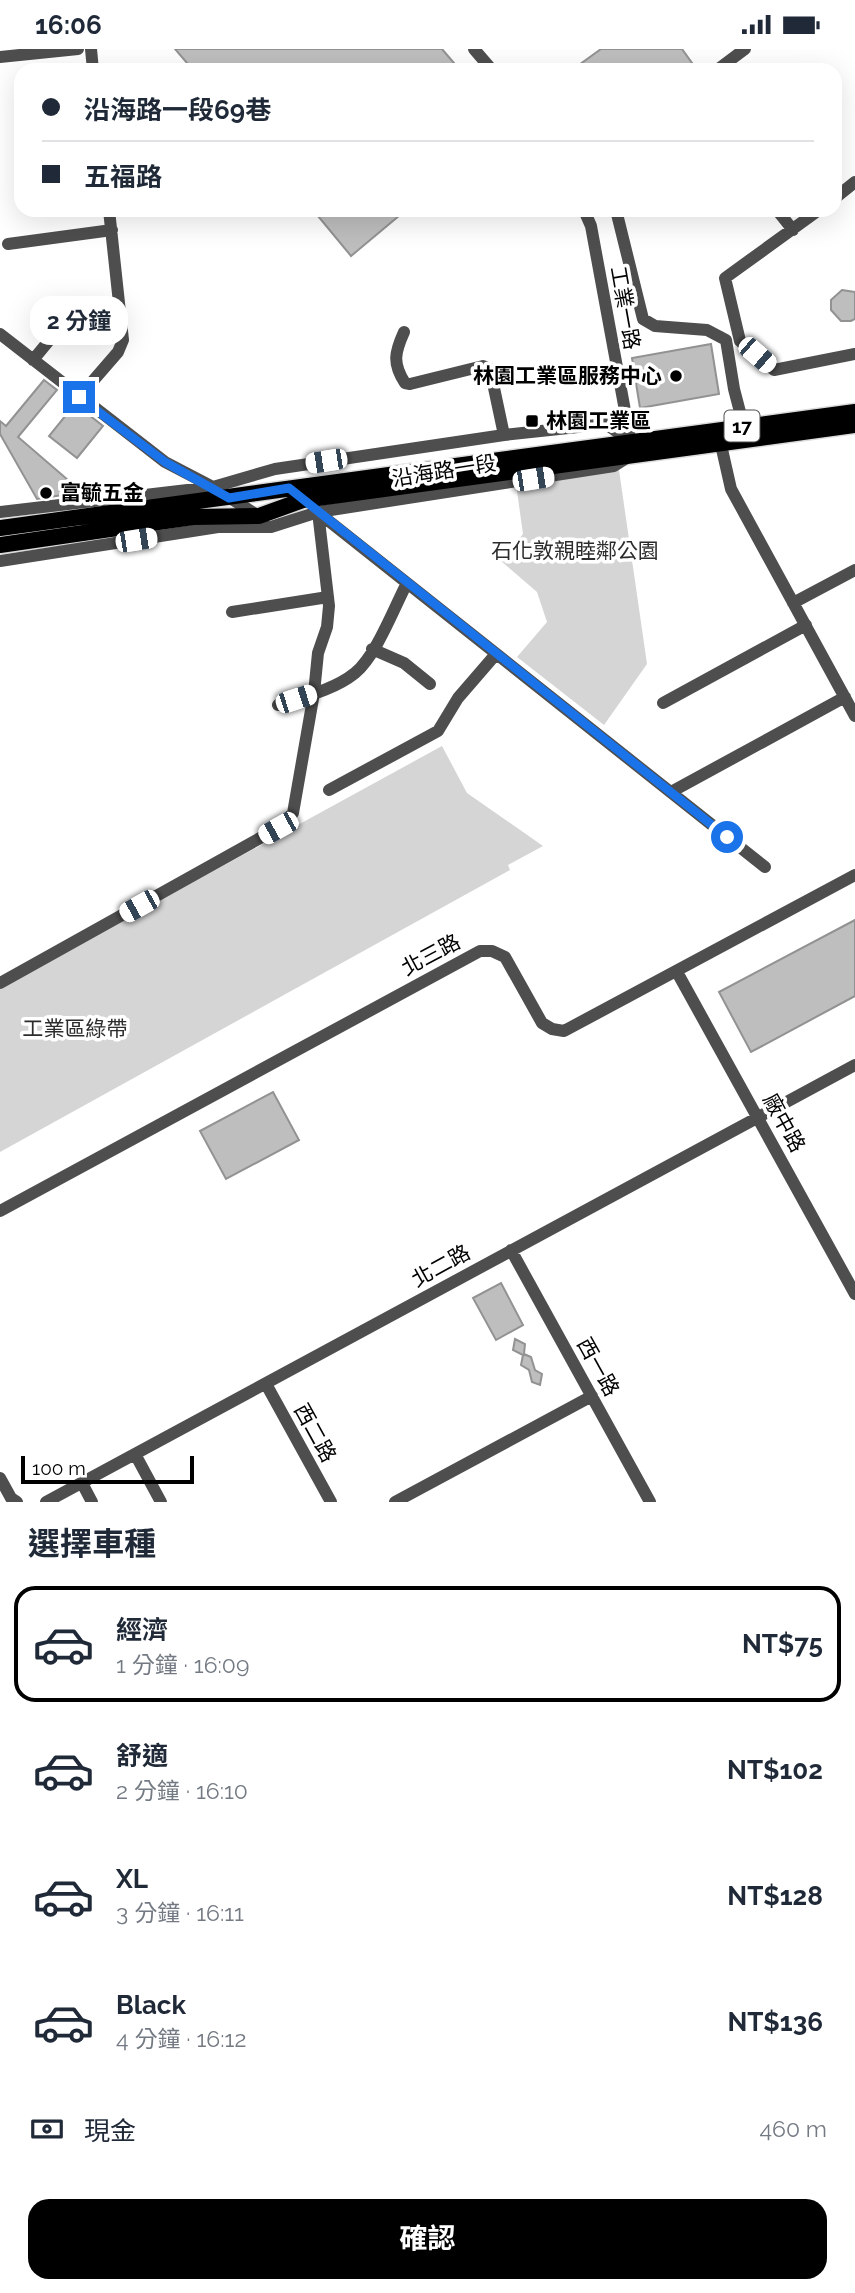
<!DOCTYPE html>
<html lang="zh-TW">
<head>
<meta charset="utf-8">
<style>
  :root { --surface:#fff; --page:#f2f2f3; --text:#1f2937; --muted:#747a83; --line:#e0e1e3; --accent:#000 }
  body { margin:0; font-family:Raleway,"Noto Sans TC",sans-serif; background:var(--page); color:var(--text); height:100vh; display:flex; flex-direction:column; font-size:26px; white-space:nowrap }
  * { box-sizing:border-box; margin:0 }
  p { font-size:23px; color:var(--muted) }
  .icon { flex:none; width:38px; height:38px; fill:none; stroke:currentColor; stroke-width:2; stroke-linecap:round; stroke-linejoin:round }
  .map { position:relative; height:1453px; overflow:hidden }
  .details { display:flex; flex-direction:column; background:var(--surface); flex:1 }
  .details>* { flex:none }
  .guide { position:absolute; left:14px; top:14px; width:828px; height:154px; border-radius:21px; box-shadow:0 7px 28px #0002; display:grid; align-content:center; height:154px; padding:0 28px; background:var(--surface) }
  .scale { position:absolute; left:21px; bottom:18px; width:173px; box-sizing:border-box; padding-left:7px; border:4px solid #000; border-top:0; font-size:19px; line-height:24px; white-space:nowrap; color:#000; -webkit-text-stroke:5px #fff; paint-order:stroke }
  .end { position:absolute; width:32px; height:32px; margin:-16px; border:9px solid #1a73e8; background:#fff; box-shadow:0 0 0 4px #fff }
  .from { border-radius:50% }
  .bubble { position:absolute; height:49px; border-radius:21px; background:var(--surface); box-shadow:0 7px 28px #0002; font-size:23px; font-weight:700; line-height:49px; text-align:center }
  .car { position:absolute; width:21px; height:42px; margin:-21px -10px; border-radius:9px; box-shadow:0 0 5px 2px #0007; background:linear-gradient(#fff 24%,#345 0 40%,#fff 0 76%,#345 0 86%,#fff 0) }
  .guide b { display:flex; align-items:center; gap:24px; height:66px; font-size:26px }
  .guide b+b { border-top:2px solid var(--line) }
  .guide i { width:18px; height:18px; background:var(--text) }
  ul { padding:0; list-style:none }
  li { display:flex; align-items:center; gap:21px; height:116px; margin:0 14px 10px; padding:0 14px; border:4px solid transparent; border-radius:21px }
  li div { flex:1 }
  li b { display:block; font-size:26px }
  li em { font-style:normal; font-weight:700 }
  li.current { border-color:var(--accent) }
  li>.icon { width:63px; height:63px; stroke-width:1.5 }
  h2 { padding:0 28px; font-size:32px; line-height:84px }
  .pay { display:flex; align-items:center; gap:18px; height:77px; padding:0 28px; font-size:26px }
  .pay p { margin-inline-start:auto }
  .action { display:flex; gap:14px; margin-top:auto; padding:14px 28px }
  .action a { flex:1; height:80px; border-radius:21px; background:var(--accent); color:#fff; font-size:28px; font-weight:700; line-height:80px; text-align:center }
  .status { display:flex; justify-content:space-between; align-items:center; height:49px; padding:0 35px; background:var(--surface); direction:ltr }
  .status svg { height:19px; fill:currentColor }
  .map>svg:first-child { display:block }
</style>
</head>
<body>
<div class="status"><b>16:06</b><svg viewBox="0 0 49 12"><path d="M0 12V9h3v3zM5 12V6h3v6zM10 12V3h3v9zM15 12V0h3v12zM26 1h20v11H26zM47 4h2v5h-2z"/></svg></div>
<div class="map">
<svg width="855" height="1453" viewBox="0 0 855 1453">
  <rect width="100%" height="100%" fill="#fff"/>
  <path fill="#d5d5d5" d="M 619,421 L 647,615 L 604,676 L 517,608 L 547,573 L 537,543 L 501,512 L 523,485 L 516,435 Z
    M 442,697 L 467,744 L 543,797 L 508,816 L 510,821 L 0,1103 L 0,939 Z"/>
  <path fill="#bebebe" stroke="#929292" stroke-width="2" d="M 175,0 L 442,0 L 460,21 L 193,21 Z
    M 601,0 L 682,0 L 697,21 L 572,21 Z
    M 313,161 L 406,161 L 351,207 Z
    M 842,241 L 855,243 L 855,270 L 851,272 L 841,272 L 831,261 L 831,251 Z
    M 711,295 L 719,345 L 640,359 L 632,309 Z
    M 44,331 L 57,341 L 18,388 L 82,443 L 37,450 L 0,385 L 0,372 L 6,377 Z
    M 75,355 L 103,377 L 77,409 L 49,387 Z
    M 855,871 L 855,947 L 751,1003 L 719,943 Z
    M 273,1043 L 299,1091 L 226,1130 L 200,1082 Z
    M 501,1234 L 523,1276 L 496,1291 L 473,1249 Z
    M 515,1290 L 525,1295 L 524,1305 L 531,1308 L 535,1321 L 542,1325 L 540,1336 L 532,1333 L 529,1321 L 521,1316 L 523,1306 L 513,1301 Z"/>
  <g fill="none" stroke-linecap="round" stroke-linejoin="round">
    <defs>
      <path id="major" d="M 0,479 C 285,442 570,399 855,363
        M 0,496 L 193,468 L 259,467 L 303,451 L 855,376"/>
    </defs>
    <use href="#major" stroke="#dbdbdb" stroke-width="19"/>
    <path stroke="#4e4e4e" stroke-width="12" d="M 91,0 L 93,21
      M 474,0 L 492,21
      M 0,8 L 78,0
      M 717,21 L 745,0
      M 835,149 L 855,133
      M 616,161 L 643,270 L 655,277 L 707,281 L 726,291 L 734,340 L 746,386
      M 777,161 L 793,181
      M 819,161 L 725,229 L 740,292 L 774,321 L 855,305
      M 8,195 L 112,181
      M 404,283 C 395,303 392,314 405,334 L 410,335 L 483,317 L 490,320 L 504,386
      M 0,285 L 165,413 L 213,438 L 260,468
      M 33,311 L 61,277 L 70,273 L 77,264
      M 79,348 L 118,303 L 123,291 L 109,161
      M 719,387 L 731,440 L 855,667
      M 315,461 L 765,818
      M 0,463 L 213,438 L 275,420 L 504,386 L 606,375 L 629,391
      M 0,512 L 218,478 L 271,478 L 318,463 L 614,417 L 633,405 L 591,177 L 584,161
      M 793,554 L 855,521
      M 232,563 L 328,548
      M 372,600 L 404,614 L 430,635
      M 663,654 L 806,576
      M 278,656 C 303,648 334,641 355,624 C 376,607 394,559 407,534
      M 329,741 L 438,682 L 458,649 L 496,605
      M 671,743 L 845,648
      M 677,923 L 855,1245
      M 0,934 L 278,779 L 293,764 L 314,644 L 318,604 L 327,578 L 329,557 L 318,463
      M 0,1162 L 480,902 L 492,902 L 505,908 L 542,974 L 552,980 L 564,982 L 855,826
      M 511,1201 L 650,1453
      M 266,1335 L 331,1453
      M 135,1405 L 161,1453
      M 0,1429 L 11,1449 L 17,1453
      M 82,1434 L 92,1453
      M 46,1453 L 855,1016
      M 395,1453 L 592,1347"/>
    <use href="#major" stroke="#000" stroke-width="16"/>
  </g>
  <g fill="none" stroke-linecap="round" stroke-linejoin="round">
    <path stroke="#1a73e8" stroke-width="9" d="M 79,348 L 165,413 L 229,449 L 289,439 L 727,788"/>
  </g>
  <g fill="#000" stroke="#fff" stroke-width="2.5">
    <circle cx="676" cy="327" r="7"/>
    <rect x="525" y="365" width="14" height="14" rx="3.5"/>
    <circle cx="46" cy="444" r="7"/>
  </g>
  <g text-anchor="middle" stroke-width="7" stroke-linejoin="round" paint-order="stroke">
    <rect fill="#fff" stroke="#4c4c4c" stroke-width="2" x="724.5" y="361.5" width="35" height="31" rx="5"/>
    <g font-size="19" font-weight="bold" fill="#000">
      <text x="742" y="384">17</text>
    </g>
    <g font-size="21" fill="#000" stroke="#fff">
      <text transform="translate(625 259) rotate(80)" y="7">工業一路</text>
      <text transform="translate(444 422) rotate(-9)" y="7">沿海路一段</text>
      <text transform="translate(431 906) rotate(-28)" y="7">北三路</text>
      <text transform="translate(784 1074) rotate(61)" y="7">廠中路</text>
      <text transform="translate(441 1217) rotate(-29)" y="7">北二路</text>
      <text transform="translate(598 1318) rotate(61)" y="7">西一路</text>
      <text transform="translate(315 1384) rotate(61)" y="7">西二路</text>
    </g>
    <g font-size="21" font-weight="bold" fill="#000" stroke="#fff" text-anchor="start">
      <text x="662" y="334" text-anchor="end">林園工業區服務中心</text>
      <text x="546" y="379">林園工業區</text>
      <text x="60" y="451">富毓五金</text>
    </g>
    <g font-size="21" fill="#2c2c2c" stroke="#fff">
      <text x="575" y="509">石化敦親睦鄰公園</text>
      <text x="75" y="987">工業區綠帶</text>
    </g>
  </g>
</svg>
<div class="scale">100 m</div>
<i class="end from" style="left:727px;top:788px"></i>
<i class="end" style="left:79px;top:348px"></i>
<div class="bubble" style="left:30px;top:247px;width:98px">2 分鐘</div>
<i class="car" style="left:757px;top:306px;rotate:131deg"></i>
<i class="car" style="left:326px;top:412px;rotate:261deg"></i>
<i class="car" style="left:533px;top:430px;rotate:81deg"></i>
<i class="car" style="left:136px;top:491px;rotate:81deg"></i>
<i class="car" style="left:296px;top:650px;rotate:72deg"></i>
<i class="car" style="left:278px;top:779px;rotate:241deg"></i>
<i class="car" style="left:139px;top:857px;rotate:241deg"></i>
<div class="guide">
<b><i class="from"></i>沿海路一段69巷</b>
<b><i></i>五福路</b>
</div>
</div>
<section class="details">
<h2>選擇車種</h2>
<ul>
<li class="current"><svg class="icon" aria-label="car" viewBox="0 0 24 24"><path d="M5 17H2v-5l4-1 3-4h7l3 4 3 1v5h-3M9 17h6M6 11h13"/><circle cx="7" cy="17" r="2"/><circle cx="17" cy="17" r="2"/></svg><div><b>經濟</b><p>1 分鐘 · 16:09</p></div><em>NT$75</em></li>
<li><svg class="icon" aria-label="car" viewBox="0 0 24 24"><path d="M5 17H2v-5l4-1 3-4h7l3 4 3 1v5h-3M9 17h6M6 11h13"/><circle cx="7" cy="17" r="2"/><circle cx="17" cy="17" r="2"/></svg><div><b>舒適</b><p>2 分鐘 · 16:10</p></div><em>NT$102</em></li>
<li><svg class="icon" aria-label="car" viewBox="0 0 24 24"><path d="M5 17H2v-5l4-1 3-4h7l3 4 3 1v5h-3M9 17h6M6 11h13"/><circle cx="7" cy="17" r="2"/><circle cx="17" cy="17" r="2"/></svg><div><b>XL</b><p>3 分鐘 · 16:11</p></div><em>NT$128</em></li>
<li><svg class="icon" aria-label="car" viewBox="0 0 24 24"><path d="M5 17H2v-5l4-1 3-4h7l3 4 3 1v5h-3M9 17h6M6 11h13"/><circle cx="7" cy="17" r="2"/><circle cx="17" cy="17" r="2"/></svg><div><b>Black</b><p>4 分鐘 · 16:12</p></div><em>NT$136</em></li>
</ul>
<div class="pay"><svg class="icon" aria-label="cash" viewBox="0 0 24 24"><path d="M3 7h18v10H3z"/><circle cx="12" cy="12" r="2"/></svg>現金<p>460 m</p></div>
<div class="action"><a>確認</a></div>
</section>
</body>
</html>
